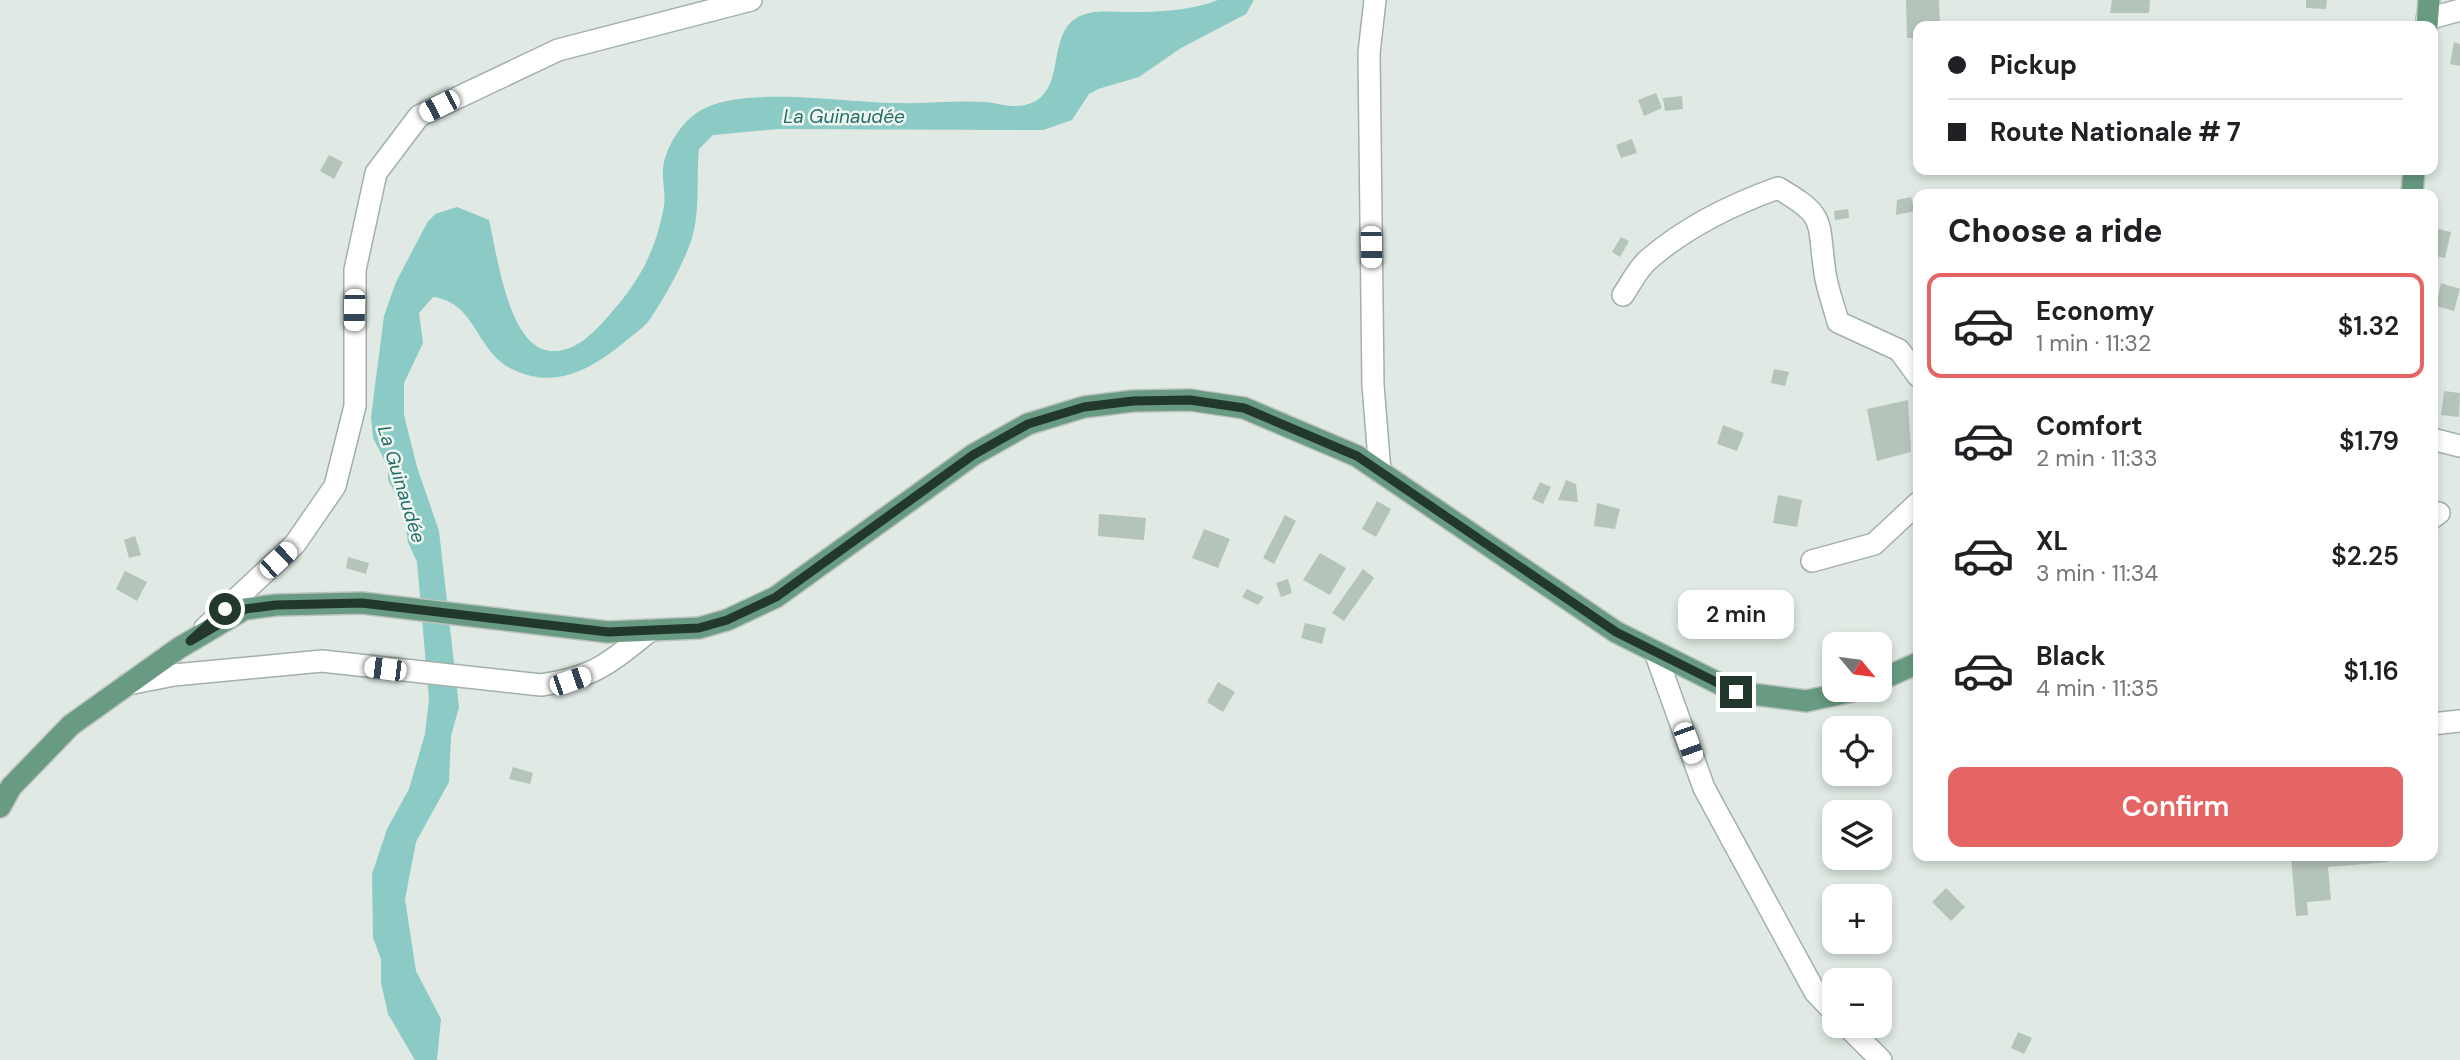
<!DOCTYPE html>
<html lang="en">
<head>
<meta charset="utf-8">
<style>
  :root { --surface:#fff; --page:#f2f2f2; --text:#202124; --muted:#757577; --line:#e0e0e0; --accent:#e46563 }
  body { margin:0; font-family:"DM Sans",sans-serif; background:var(--page); color:var(--text); height:100vh; display:flex; flex-direction:column; font-size:26px; white-space:nowrap }
  * { box-sizing:border-box; margin:0 }
  p { font-size:23px; color:var(--muted) }
  .icon { flex:none; width:38px; height:38px; fill:none; stroke:currentColor; stroke-width:2; stroke-linecap:round; stroke-linejoin:round }
  .map { position:relative; flex:1; overflow:hidden }
  .sheet { position:absolute; left:1913px; top:189px; width:525px; height:672px; display:flex; flex-direction:column; background:var(--surface); border-radius:14px; box-shadow:0 4px 10px #0003 }
  .sheet>* { flex:none }
  .guide { position:absolute; left:1913px; top:21px; width:525px; height:154px; border-radius:14px; box-shadow:0 4px 10px #0003; display:grid; align-content:center; height:154px; padding:0 35px; background:var(--surface) }
  .needle { width:46px; rotate:119deg }
  .controls { position:absolute; left:1822px; top:632px; display:grid; gap:14px }
  .controls a { display:grid; place-items:center; width:70px; height:70px; border-radius:14px; background:var(--surface); box-shadow:0 4px 10px #0003; font-size:35px }
  .end { position:absolute; width:32px; height:32px; margin:-16px; border:9px solid #22382d; background:#fff; box-shadow:0 0 0 4px #fff }
  .from { border-radius:50% }
  .bubble { position:absolute; height:49px; border-radius:14px; background:var(--surface); box-shadow:0 4px 10px #0003; font-size:23px; font-weight:600; line-height:49px; text-align:center }
  .car { position:absolute; width:21px; height:42px; margin:-21px -10px; border-radius:9px; box-shadow:0 0 5px 2px #0007; background:linear-gradient(#fff 24%,#345 0 40%,#fff 0 76%,#345 0 86%,#fff 0) }
  .guide b { display:flex; align-items:center; gap:24px; height:66px; font-size:26px }
  .guide b+b { border-top:2px solid var(--line) }
  .guide i { width:18px; height:18px; background:var(--text) }
  ul { padding:0; list-style:none }
  li { display:flex; align-items:center; gap:21px; height:105px; margin:0 14px 10px; padding:0 21px; border:4px solid transparent; border-radius:14px }
  li div { flex:1 }
  li b { display:block; font-size:26px }
  li em { font-style:normal; font-weight:600 }
  li.selected { border-color:var(--accent) }
  li>.icon { width:63px; height:63px; stroke-width:1.5 }
  h2 { padding:0 35px; font-size:32px; line-height:84px }
  .primary-button { display:flex; gap:14px; margin-top:auto; padding:14px 35px }
  .primary-button a { flex:1; height:80px; border-radius:14px; background:var(--accent); color:#fff; font-size:28px; font-weight:600; line-height:80px; text-align:center }
  .map>svg:first-child { display:block }
</style>
</head>
<body>
<div class="map">
<svg width="2460" height="1060" viewBox="0 0 2460 1060">
  <rect width="100%" height="100%" fill="#e0e9e3"/>
  <path fill="#8ccac5" d="M 1218,0 L 1254,0 L 1246,14 L 1181,48 L 1139,77 L 1098,89 L 1089,94 L 1072,120 L 1043,130 L 779,129 L 713,135 L 699,149 C 696,179 701,215 690,244 C 681,268 665,297 650,319 C 645,327 634,334 627,340 C 593,368 556,391 512,369 C 476,352 476,302 433,297 L 419,313 L 423,343 L 404,383 L 404,415 L 417,467 L 439,531 L 459,707 L 451,736 L 449,782 L 416,842 L 405,899 L 416,971 L 441,1019 L 437,1060 L 415,1060 L 388,1014 L 381,983 L 381,959 L 373,938 L 372,874 L 387,829 L 409,789 L 425,734 L 429,699 L 417,562 L 408,542 L 403,508 L 388,480 L 388,467 L 373,438 L 371,417 L 384,316 L 396,282 L 427,223 L 435,214 L 457,207 L 489,220 C 497,253 508,348 551,351 C 574,352 589,337 604,321 C 621,302 639,280 649,256 C 656,241 661,222 664,206 C 666,194 662,181 663,169 C 665,148 681,123 698,112 C 740,84 847,103 896,103 C 926,104 957,100 986,102 C 996,103 1008,107 1018,106 C 1071,102 1043,36 1078,17 C 1096,8 1115,13 1135,12 C 1163,12 1192,10 1218,0 Z"/>
  <path fill="#b5c4bb" d="M 1906,0 L 1939,0 L 1940,26 L 1918,26 L 1918,38 L 1907,38 Z
    M 2112,0 L 2150,0 L 2149,13 L 2110,13 Z
    M 2306,0 L 2327,0 L 2326,9 L 2306,8 Z
    M 2454,42 L 2460,44 L 2460,66 L 2450,64 Z
    M 1656,93 L 1662,108 L 1644,116 L 1638,100 Z
    M 1682,96 L 1683,109 L 1665,111 L 1663,98 Z
    M 1632,139 L 1637,153 L 1621,158 L 1616,145 Z
    M 329,155 L 343,162 L 334,179 L 320,171 Z
    M 1911,197 L 1915,211 L 1896,215 L 1897,200 Z
    M 1848,209 L 1849,218 L 1835,220 L 1834,211 Z
    M 2434,228 L 2451,232 L 2445,258 L 2432,255 Z
    M 1621,237 L 1629,241 L 1620,257 L 1612,252 Z
    M 2441,283 L 2460,289 L 2454,311 L 2436,306 Z
    M 1774,369 L 1789,372 L 1785,386 L 1771,383 Z
    M 2444,391 L 2460,393 L 2459,417 L 2441,415 Z
    M 1908,400 L 1911,452 L 1877,461 L 1867,409 Z
    M 1723,425 L 1744,433 L 1737,451 L 1717,444 Z
    M 1566,480 L 1576,484 L 1578,502 L 1558,500 Z
    M 1540,482 L 1551,487 L 1543,504 L 1532,499 Z
    M 1778,495 L 1802,500 L 1797,527 L 1773,523 Z
    M 1377,501 L 1391,509 L 1376,537 L 1362,529 Z
    M 1597,503 L 1620,509 L 1615,529 L 1594,526 Z
    M 1099,514 L 1146,518 L 1144,540 L 1098,536 Z
    M 1285,515 L 1296,521 L 1274,564 L 1263,558 Z
    M 1204,529 L 1230,539 L 1218,568 L 1192,558 Z
    M 135,536 L 141,555 L 129,558 L 124,540 Z
    M 1320,553 L 1346,568 L 1330,595 L 1303,580 Z
    M 348,557 L 369,563 L 366,574 L 346,568 Z
    M 1363,569 L 1374,578 L 1344,621 L 1332,613 Z
    M 125,571 L 147,582 L 137,601 L 116,589 Z
    M 1288,579 L 1292,593 L 1281,597 L 1276,583 Z
    M 1247,589 L 1264,597 L 1258,605 L 1242,597 Z
    M 1305,623 L 1326,628 L 1322,644 L 1301,638 Z
    M 1218,682 L 1235,692 L 1223,712 L 1207,702 Z
    M 513,767 L 533,773 L 530,784 L 509,779 Z
    M 2291,856 L 2387,856 L 2388,862 L 2328,867 L 2331,900 L 2307,902 L 2308,915 L 2296,916 Z
    M 1946,888 L 1965,907 L 1951,921 L 1932,902 Z
    M 2018,1032 L 2032,1038 L 2024,1054 L 2011,1048 Z"/>
  <g fill="none" stroke-linecap="round" stroke-linejoin="round">
    <defs>
      <path id="minor" d="M 1375,0 L 1369,53 L 1373,385 L 1380,472
        M 2427,19 L 2460,10
        M 1623,295 C 1631,283 1638,268 1649,259 C 1685,228 1733,204 1778,188 C 1828,217 1817,220 1825,273 C 1827,289 1834,306 1838,322 L 1899,350 L 1918,376
        M 2432,439 L 2460,446
        M 2432,518 L 2439,513
        M 1812,561 L 1874,544 L 1918,503
        M 205,628 L 295,544 L 335,486 L 355,406 L 355,270 L 376,173 L 419,116 L 558,50 L 751,0
        M 1655,652 L 1704,788 L 1815,992 L 1834,1012
        M 128,684 L 174,675 L 322,661 L 541,685 C 596,677 609,663 651,630
        M 2432,724 L 2460,721
        M 1847,1026 L 1881,1060"/>
      <path id="primary" d="M 2427,26 L 2429,0
        M 2412,194 L 2414,170
        M 1880,680 L 1918,663
        M 0,807 L 11,787 L 71,725 L 179,648 L 245,609 L 276,605 L 362,603 L 608,632 L 699,628 L 727,620 L 776,597 L 973,455 L 1028,424 L 1084,407 L 1133,401 L 1190,400 L 1244,408 L 1357,456 L 1616,632 L 1736,692 L 1806,701 L 1858,690"/>
    </defs>
    <use href="#minor" stroke="#a3b0a9" stroke-width="24"/>
    <use href="#primary" stroke="#bdc3c0" stroke-width="24"/>
    <use href="#minor" stroke="#fff" stroke-width="21"/>
    <use href="#primary" stroke="#689b82" stroke-width="21"/>
  </g>
  <g fill="none" stroke-linecap="round" stroke-linejoin="round">
    <path stroke="#22382d" stroke-width="9" d="M 225,609 L 190,641 L 245,609 L 276,605 L 362,603 L 608,632 L 699,628 L 727,620 L 776,597 L 973,455 L 1028,424 L 1084,407 L 1133,401 L 1190,400 L 1244,408 L 1357,456 L 1616,632 L 1736,692"/>
  </g>
  <g text-anchor="middle" stroke-width="5" stroke-linejoin="round" paint-order="stroke">
    <g font-size="19" font-style="italic" fill="#226e69" stroke="#f0f6f1">
      <text x="844" y="123">La Guinaudée</text>
      <text transform="translate(402 484) rotate(73)" y="7">La Guinaudée</text>
    </g>
  </g>
</svg>
<div class="controls">
<a><svg class="needle" viewBox="-14 -14 28 28"><path d="M0-13l5 13h-10z" fill="#e53935"/><path d="M0 13l5-13h-10z" fill="#757577"/></svg></a>
<a><svg class="icon" aria-label="locate" viewBox="0 0 24 24"><circle cx="12" cy="12" r="6"/><path d="M12 2v4M12 18v4M2 12h4M18 12h4"/></svg></a>
<a><svg class="icon" aria-label="layers" viewBox="0 0 24 24"><path d="M12 4l9 5-9 5-9-5zM3 14l9 5 9-5"/></svg></a>
<a>+</a>
<a>−</a>
</div>
<i class="end from" style="left:225px;top:609px"></i>
<i class="end" style="left:1736px;top:692px"></i>
<div class="bubble" style="left:1678px;top:590px;width:116px">2 min</div>
<i class="car" style="left:439px;top:106px;rotate:243deg"></i>
<i class="car" style="left:1371px;top:247px;rotate:179deg"></i>
<i class="car" style="left:354px;top:310px;rotate:181deg"></i>
<i class="car" style="left:278px;top:560px;rotate:47deg"></i>
<i class="car" style="left:385px;top:669px;rotate:277deg"></i>
<i class="car" style="left:570px;top:681px;rotate:71deg"></i>
<i class="car" style="left:1688px;top:743px;rotate:160deg"></i>
<div class="guide">
<b><i class="from"></i>Pickup</b>
<b><i></i>Route Nationale # 7</b>
</div>
<section class="sheet">
<h2>Choose a ride</h2>
<ul>
<li class="selected"><svg class="icon" aria-label="car" viewBox="0 0 24 24"><path d="M5 17H2v-5l4-1 3-4h7l3 4 3 1v5h-3M9 17h6M6 11h13"/><circle cx="7" cy="17" r="2"/><circle cx="17" cy="17" r="2"/></svg><div><b>Economy</b><p>1 min · 11:32</p></div><em>$1.32</em></li>
<li><svg class="icon" aria-label="car" viewBox="0 0 24 24"><path d="M5 17H2v-5l4-1 3-4h7l3 4 3 1v5h-3M9 17h6M6 11h13"/><circle cx="7" cy="17" r="2"/><circle cx="17" cy="17" r="2"/></svg><div><b>Comfort</b><p>2 min · 11:33</p></div><em>$1.79</em></li>
<li><svg class="icon" aria-label="car" viewBox="0 0 24 24"><path d="M5 17H2v-5l4-1 3-4h7l3 4 3 1v5h-3M9 17h6M6 11h13"/><circle cx="7" cy="17" r="2"/><circle cx="17" cy="17" r="2"/></svg><div><b>XL</b><p>3 min · 11:34</p></div><em>$2.25</em></li>
<li><svg class="icon" aria-label="car" viewBox="0 0 24 24"><path d="M5 17H2v-5l4-1 3-4h7l3 4 3 1v5h-3M9 17h6M6 11h13"/><circle cx="7" cy="17" r="2"/><circle cx="17" cy="17" r="2"/></svg><div><b>Black</b><p>4 min · 11:35</p></div><em>$1.16</em></li>
</ul>
<div class="primary-button"><a>Confirm</a></div>
</section>
</div>
</body>
</html>
